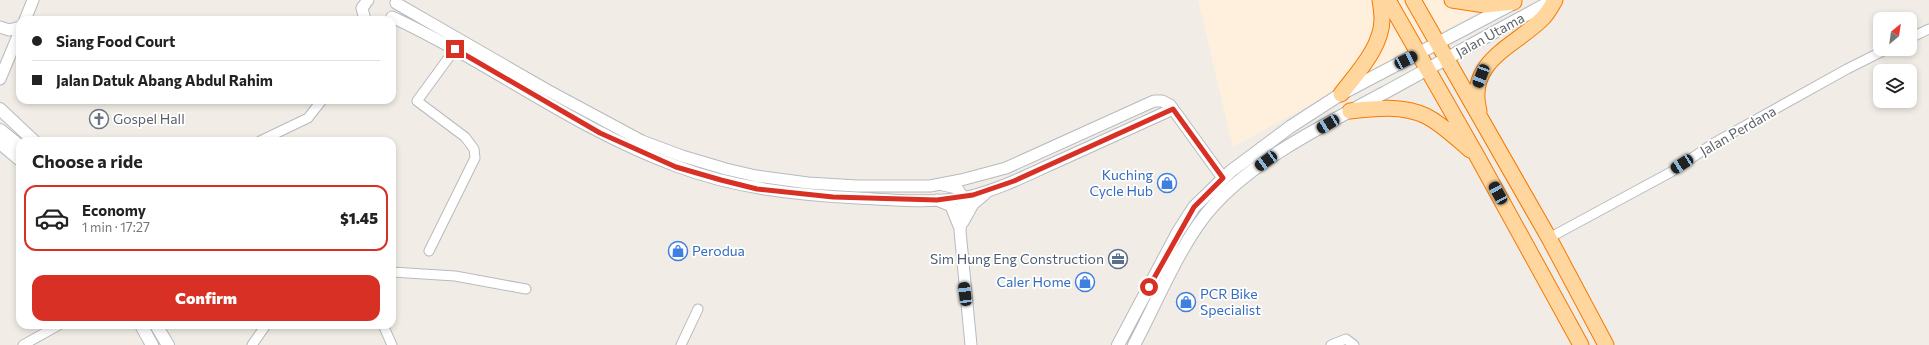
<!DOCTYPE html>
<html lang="en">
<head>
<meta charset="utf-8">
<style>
  :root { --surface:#fff; --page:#f6f6f6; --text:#222; --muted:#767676; --line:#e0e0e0; --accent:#d93025 }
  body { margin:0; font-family:Commissioner,sans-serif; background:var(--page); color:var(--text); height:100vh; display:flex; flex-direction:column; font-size:15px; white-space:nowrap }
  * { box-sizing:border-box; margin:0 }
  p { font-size:13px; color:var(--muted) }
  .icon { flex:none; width:22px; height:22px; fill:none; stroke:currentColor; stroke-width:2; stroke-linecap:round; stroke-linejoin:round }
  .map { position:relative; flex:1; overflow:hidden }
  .panel { position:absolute; left:16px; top:137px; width:380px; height:192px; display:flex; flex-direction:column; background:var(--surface); border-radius:12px; box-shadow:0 2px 6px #0003 }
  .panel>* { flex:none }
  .banner { position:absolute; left:16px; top:16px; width:380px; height:88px; border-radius:12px; box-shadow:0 2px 6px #0003; display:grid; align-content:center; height:88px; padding:0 16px; background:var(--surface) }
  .needle { width:26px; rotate:29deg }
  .fabs { position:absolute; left:1873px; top:12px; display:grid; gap:8px }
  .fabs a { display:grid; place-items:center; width:44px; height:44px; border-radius:8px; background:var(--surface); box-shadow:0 2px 6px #0003; font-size:20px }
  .end { position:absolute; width:18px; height:18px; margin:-9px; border:5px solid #d93025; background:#fff; box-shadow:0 0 0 2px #fff }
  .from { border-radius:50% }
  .car { position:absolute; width:12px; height:24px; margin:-12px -6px; border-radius:5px; box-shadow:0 0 3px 1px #0007; background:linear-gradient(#222 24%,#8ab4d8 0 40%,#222 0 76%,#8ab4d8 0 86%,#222 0) }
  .banner b { display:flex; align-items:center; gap:14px; height:38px; font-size:15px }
  .banner b+b { border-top:1px solid var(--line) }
  .banner i { width:10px; height:10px; background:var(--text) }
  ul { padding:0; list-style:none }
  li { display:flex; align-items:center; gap:12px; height:66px; margin:0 8px 6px; padding:0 8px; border:2px solid transparent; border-radius:12px }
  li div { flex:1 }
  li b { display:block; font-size:15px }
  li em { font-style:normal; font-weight:800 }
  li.active { border-color:var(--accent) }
  li>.icon { width:36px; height:36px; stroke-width:1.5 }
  h2 { padding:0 16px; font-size:18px; line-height:48px }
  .cta { display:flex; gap:8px; margin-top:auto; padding:8px 16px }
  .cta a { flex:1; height:46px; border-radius:12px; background:var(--accent); color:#fff; font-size:16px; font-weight:800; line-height:46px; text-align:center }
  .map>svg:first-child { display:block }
</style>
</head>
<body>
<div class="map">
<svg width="1929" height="345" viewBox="0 0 1929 345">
  <rect width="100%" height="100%" fill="#f1ede6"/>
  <path fill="#fff0dd" d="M 1198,0 L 1500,0 L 1233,147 Z"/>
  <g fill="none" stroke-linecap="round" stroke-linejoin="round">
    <defs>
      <path id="minor" d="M 1910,38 L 1929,29
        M 260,141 L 308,118 L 322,100
        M 1549,238 L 1671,172 L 1714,143 L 1847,69 L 1887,49
        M 429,251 L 475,158 L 474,149 L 465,137 L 417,101 L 455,49
        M 392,272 L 455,276 L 526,289
        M 383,325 L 392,345
        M 23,345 L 59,325
        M 252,345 L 266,325
        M 681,345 L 698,309
        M 1331,345 L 1346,339 L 1354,345"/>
      <path id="tertiary" d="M 396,3 L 547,90 L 642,141 L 682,156 L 726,169 L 756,176 L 808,183 L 857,186 L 930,186 L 961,180 L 1006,168 L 1154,101 L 1162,101 L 1170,105 L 1223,178
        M 392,17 C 489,62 575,129 676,166 C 734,188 796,195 858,198 C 895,200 935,204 971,196 C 1000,189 1027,175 1054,163 C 1093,145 1133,127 1173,109
        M 25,20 L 33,0
        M 365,20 L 362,8 L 368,0
        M 0,27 L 9,30 L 20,27
        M 0,79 L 20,31
        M 943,185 L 957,188 L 963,197 L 960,231 L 971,345
        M 937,200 L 951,206 L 959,226
        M 963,222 L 973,204 L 985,194"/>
      <path id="secondary" d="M 0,109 L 34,141
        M 0,130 L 20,146
        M 0,143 L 20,160
        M 141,325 L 152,345
        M 156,325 L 168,345
        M 1118,345 L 1178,232 L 1194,207 L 1231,171 L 1290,127 L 1341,94 L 1512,4
        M 1134,345 C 1157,302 1181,241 1213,206 C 1256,158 1328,123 1384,93 C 1441,62 1497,30 1554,0"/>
      <path id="trunk" d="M 1388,0 L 1477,156 L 1581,345
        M 1413,0 L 1549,238 L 1606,345
        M 1452,0 L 1485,5 L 1514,2
        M 1341,94 C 1357,73 1382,47 1382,19 C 1382,13 1381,6 1380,0
        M 1350,111 C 1375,108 1403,105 1426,116 C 1442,124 1457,139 1470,150
        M 1479,111 C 1466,62 1513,47 1541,20 C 1547,15 1551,7 1555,0"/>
    </defs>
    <use href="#minor" stroke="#b7babe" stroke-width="11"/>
    <use href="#tertiary" stroke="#b7babe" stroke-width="13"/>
    <use href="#secondary" stroke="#b5bbbf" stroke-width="14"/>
    <use href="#trunk" stroke="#f77900" stroke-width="17"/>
    <use href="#minor" stroke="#fff" stroke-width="9"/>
    <use href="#tertiary" stroke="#fff" stroke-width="11"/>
    <use href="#secondary" stroke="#fff" stroke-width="12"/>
    <use href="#trunk" stroke="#ffd79e" stroke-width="15"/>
  </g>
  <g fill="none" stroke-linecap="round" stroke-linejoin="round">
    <path stroke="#d93025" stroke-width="5" d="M 455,49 L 600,133 L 676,167 L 721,180 L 757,189 L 833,197 L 937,200 L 973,195 L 1014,181 L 1173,109 L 1223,178 L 1194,207 L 1149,287"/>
  </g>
  <defs>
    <symbol id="church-ring" viewBox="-11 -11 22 22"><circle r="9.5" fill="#fff" stroke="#6b7280" stroke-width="1.5"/><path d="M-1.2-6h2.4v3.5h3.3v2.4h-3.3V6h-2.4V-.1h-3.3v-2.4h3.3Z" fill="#6b7280"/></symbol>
    <symbol id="shop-ring" viewBox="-11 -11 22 22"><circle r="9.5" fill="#fff" stroke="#3f7fe0" stroke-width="1.5"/><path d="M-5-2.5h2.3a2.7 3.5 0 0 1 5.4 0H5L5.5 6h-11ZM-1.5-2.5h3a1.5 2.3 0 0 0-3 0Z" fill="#3f7fe0"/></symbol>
    <symbol id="office-ring" viewBox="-11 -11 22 22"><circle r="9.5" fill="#fff" stroke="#5c6f8a" stroke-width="1.5"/><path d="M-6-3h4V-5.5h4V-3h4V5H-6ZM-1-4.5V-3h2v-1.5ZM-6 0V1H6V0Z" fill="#5c6f8a"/></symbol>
  </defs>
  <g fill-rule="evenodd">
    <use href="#church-ring" x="88" y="108" width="22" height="22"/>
    <use href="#shop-ring" x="1156" y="172" width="22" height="22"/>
    <use href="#shop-ring" x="667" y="240" width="22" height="22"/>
    <use href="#office-ring" x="1107" y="248" width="22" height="22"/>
    <use href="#shop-ring" x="1074" y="271" width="22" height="22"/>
    <use href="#shop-ring" x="1175" y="291" width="22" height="22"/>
  </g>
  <g text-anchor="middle" stroke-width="3.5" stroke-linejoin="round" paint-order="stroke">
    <g font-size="14" fill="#5e6468" stroke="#fff">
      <text transform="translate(1490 35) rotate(-29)" y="5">Jalan Utama</text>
      <text transform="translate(1738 131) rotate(-30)" y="5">Jalan Perdana</text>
    </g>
    <g font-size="14" fill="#5b616d" stroke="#fff" text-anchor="start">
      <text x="113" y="124">Gospel Hall</text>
    </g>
    <g font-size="14" fill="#366cbe" stroke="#fff" text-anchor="end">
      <text x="1153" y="180">Kuching<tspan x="1153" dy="16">Cycle Hub</tspan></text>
      <text x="692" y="256" text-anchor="start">Perodua</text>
      <text x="1071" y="287">Caler Home</text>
      <text x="1200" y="299" text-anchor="start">PCR Bike<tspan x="1200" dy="16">Specialist</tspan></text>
    </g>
    <g font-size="14" fill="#4e5e75" stroke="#fff" text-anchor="end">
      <text x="1104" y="264">Sim Hung Eng Construction</text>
    </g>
  </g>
</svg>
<div class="fabs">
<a><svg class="needle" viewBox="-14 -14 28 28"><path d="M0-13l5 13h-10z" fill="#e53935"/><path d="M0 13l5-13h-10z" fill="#767676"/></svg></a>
<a><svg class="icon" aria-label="layers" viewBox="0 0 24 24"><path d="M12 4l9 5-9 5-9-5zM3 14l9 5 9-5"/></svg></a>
</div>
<i class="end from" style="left:1149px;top:287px"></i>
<i class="end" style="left:455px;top:49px"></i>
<i class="car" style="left:1406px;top:60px;rotate:63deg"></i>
<i class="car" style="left:1481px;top:76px;rotate:201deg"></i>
<i class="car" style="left:1328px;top:124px;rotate:239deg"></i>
<i class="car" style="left:1266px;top:161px;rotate:234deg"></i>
<i class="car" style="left:1682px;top:164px;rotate:237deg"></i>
<i class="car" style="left:1498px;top:193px;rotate:331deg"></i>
<i class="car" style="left:965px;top:294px;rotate:353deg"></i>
<div class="banner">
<b><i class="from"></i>Siang Food Court</b>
<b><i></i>Jalan Datuk Abang Abdul Rahim</b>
</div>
<section class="panel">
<h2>Choose a ride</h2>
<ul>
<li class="active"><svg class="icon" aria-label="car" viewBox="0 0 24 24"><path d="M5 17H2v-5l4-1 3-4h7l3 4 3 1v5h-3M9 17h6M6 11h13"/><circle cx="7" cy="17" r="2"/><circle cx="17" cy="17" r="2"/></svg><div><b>Economy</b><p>1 min · 17:27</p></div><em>$1.45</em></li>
</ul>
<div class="cta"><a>Confirm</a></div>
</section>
</div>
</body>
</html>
